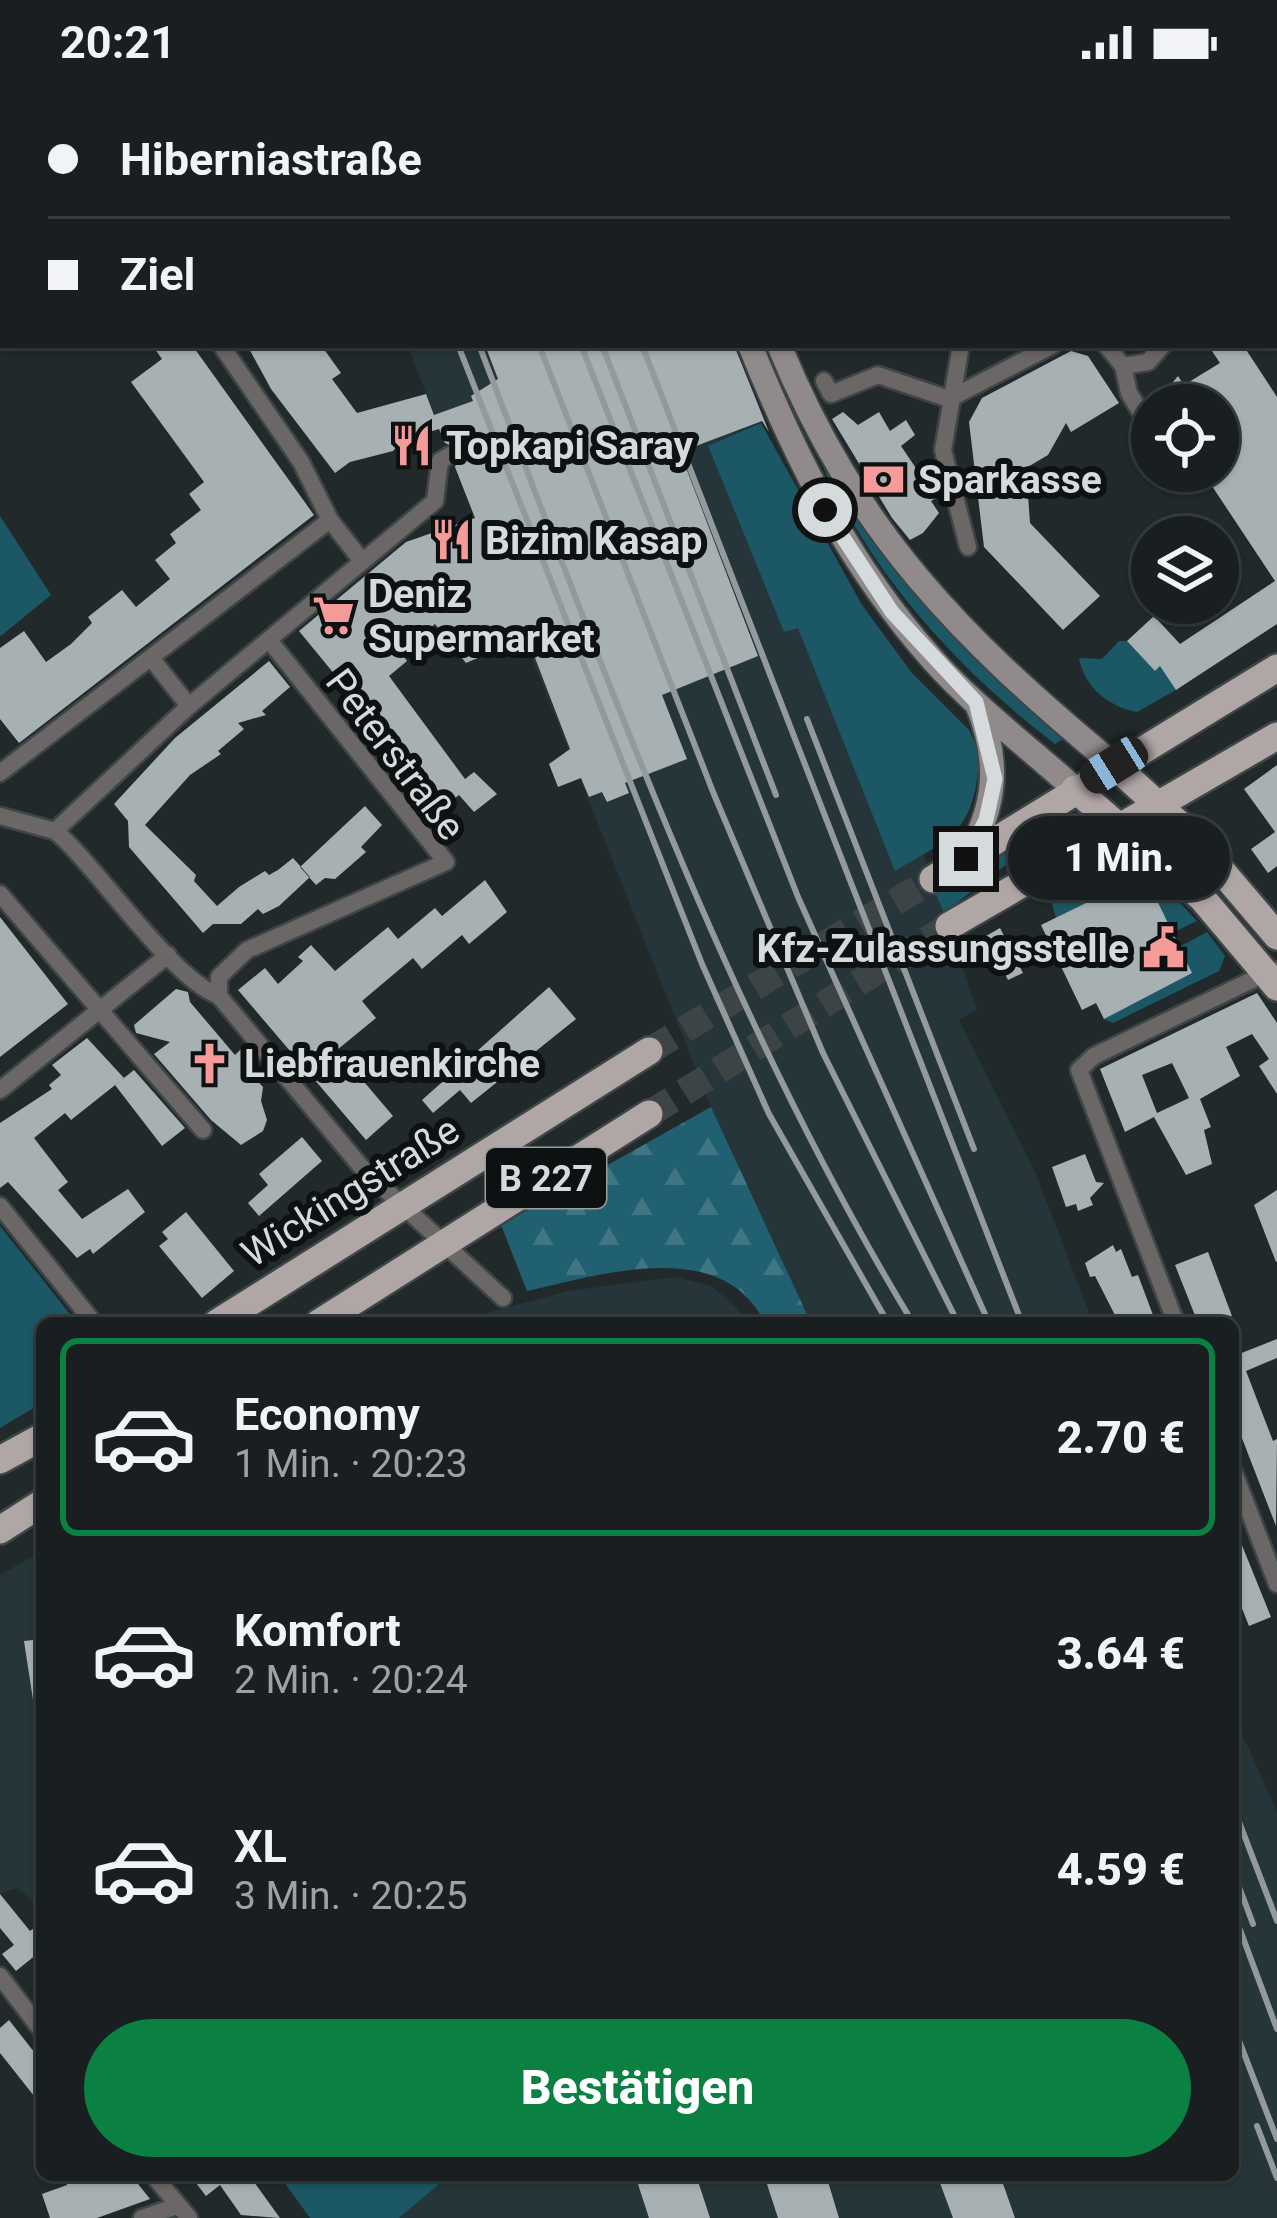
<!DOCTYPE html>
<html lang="de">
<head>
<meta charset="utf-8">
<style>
  :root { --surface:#191f20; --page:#222729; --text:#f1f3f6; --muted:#9fa2a5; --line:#373d3e; --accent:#0b8043 }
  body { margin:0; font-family:Roboto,sans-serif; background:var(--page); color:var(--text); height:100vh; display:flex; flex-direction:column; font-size:45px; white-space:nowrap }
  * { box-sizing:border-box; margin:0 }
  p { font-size:39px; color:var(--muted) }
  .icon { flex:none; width:66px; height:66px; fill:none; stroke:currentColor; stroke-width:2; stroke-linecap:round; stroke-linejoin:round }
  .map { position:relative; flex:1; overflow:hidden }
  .sheet { position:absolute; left:36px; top:1233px; width:1203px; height:864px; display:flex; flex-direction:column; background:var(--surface); border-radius:18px; box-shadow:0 3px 9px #0004,0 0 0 3px var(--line) }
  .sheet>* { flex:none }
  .banner { position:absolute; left:0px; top:0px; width:1278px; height:264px; box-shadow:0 3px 9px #0004,0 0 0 3px var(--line); display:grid; align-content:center; height:264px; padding:0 48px; background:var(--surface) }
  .buttons { position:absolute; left:1131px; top:300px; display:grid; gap:24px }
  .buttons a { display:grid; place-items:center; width:108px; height:108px; border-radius:50%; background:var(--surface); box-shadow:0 3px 9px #0004,0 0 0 3px var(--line); font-size:60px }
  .end { position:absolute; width:54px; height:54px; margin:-27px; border:15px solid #d5dadc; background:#111; box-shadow:0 0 0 6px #111 }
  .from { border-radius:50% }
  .bubble { position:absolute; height:84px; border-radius:42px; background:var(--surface); box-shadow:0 3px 9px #0004,0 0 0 3px var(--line); font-size:39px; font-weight:800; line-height:84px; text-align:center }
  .car { position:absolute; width:36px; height:72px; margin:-36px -18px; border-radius:15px; box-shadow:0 0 9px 3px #0007; background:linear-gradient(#222 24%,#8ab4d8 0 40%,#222 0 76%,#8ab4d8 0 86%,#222 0) }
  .banner b { display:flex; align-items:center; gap:42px; height:114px; font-size:45px }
  .banner b+b { border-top:3px solid var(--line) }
  .banner i { width:30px; height:30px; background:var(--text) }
  ul { padding:21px 0 0; list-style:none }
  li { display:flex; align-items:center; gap:36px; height:198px; margin:0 24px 18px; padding:0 24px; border:6px solid transparent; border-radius:18px }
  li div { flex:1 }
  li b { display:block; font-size:45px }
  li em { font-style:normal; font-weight:800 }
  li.on { border-color:var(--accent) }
  li>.icon { width:108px; height:108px; stroke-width:1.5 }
  .action { display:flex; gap:24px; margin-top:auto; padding:24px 48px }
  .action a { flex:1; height:138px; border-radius:72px; background:var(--accent); color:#fff; font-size:48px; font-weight:800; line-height:138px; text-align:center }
  .status { display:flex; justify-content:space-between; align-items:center; height:84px; padding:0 60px; background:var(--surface); direction:ltr }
  .status svg { height:33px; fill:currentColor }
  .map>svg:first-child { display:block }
</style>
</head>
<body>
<div class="status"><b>20:21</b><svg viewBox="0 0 49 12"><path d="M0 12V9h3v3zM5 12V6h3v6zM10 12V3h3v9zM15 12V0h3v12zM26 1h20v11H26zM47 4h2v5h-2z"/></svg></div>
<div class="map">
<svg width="1277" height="2134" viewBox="0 0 1277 2134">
  <defs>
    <pattern id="forest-firs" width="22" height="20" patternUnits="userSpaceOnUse" patternTransform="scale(3)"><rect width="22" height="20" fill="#206070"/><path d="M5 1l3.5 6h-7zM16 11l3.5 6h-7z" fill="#407684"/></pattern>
  </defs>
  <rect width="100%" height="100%" fill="#21292b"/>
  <path fill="#263539" d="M 407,261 L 732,261 L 761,339 L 708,362 L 784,547 L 798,543 L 896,786 L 923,770 L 977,926 L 959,936 L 1036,1090 L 1093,1239 L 811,1239 L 711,1023 Z
    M 675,1193 L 712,1202 L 753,1239 L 450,1239 L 568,1207 Z
    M 42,1467 L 42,1826 L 18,1804 L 0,1809 L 0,1491 Z
    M 1233,1629 L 1277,1728 L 1277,2134 L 399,2134 L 450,2091 L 1233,2091 Z"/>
  <path fill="#1c5765" d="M 761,339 L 862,521 L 912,589 L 969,646 L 986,684 L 978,686 C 973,749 944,758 895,787 L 798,544 L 784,548 L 708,362 Z
    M 822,375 C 886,485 970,571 1066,653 L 1055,660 C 969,594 891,512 840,416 C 833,403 823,388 822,375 Z
    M 0,432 L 51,511 L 1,552 L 0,550 Z
    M 1119,557 L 1127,557 L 1155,587 L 1162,580 L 1176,606 L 1137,628 C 1109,623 1084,603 1079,574 L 1102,575 Z
    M 1049,737 L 1062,748 L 1007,780 L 944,829 L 934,806 Z
    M 1126,783 L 1158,796 L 1197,837 L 1172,849 L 1131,797 L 1056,834 L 1052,820 C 1065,794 1098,785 1126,783 Z
    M 1207,848 L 1225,872 L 1219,887 L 1113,939 L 1103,935 L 1191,888 L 1179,863 Z
    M 0,1142 L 77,1239 L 42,1239 L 42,1319 L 0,1344 Z
    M 279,2091 L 450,2091 L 399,2134 L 310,2134 Z"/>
  <path fill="url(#forest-firs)" d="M 711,1023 L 811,1239 L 765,1239 C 722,1151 599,1191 527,1207 L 501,1141 Z"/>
  <path fill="#a7b1b4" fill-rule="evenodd" d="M 152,261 L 192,261 L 314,431 L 19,659 L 0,635 L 0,564 L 24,547 L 46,578 L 71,560 L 92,539 L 88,533 L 122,506 L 136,523 L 170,495 L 155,476 L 176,459 L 170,450 L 201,426 L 189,410 L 204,398 L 131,298 L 162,275 Z
    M 247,261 L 321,261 L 341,289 L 332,295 L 357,329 L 426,310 L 434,331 L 473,317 L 471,312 L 498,295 L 485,261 L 734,261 L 769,348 L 762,337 L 680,368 L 758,572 L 662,611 L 687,675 L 625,699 L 629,709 L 607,718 L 602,708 L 589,713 L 581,694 L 558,703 L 549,680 L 570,665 L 527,553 L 466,579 L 435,540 L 401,568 L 407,577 L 389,592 L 465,695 L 474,688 L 497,710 L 474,728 L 459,711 L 451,717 L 443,708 L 436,714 L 299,547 L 406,458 L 475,434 L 455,383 L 461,366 L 445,359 L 439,345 L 402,356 L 393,367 L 350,378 L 335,389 L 271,305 Z
    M 1208,261 L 1243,261 L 1277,313 L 1277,540 L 1176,606 L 1160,582 L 1155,587 L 1127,557 L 1154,532 L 1180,560 L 1275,497 L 1202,387 L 1218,387 L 1218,321 L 1154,321 L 1178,292 L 1184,301 L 1220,279 Z
    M 1071,267 L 1088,272 L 1119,319 L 1071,348 L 1066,339 L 1048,371 L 1026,384 L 1030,439 L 1100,512 L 1063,546 L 984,463 L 969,338 L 982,314 Z
    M 843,328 L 858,341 L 879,328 L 890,347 L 906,336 L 915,351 L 901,362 L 936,414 L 931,417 L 939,429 L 923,449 L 910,456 L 892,434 L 832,335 Z
    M 269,577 L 290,603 L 262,627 L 266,631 L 238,639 L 244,645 L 218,667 L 221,670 L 190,691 L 145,741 L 196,791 L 194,797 L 217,822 L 239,803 L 265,787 L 269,791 L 278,786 L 293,774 L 310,793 L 279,822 L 263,830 L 258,825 L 241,840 L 213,840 L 203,849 L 129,763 L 128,737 L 114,720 L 175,654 Z
    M 1277,681 L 1277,782 L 1268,789 L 1251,765 L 1275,748 L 1244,705 Z
    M 365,722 L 382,741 L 361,763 L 366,768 L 335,795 L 325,794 L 316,801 L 300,783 Z
    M 485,796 L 507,828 L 469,860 L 462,851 L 422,885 L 413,874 L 362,917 L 376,934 L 337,966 L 393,1032 L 366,1056 L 238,906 L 265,884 L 278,900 L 303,877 L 298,873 L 311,861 L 335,887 L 388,843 L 398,855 L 435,824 L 442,832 Z
    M 1131,797 L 1138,810 L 1151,804 L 1192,889 L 1104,935 L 1096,919 L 1082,926 L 1041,841 Z
    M 0,833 L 68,920 L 0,973 Z
    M 1000,844 L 1023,889 L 1008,896 L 986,852 Z
    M 549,903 L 576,935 L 471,1019 L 460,1006 L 433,1029 L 422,1016 Z
    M 176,905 L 188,908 L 190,918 L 235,971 L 241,965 L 260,987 L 253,992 L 263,1003 L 261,1017 L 267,1036 L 263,1047 L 241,1061 L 211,1036 L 154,970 L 170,958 L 136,949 L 134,941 Z
    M 1257,909 L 1277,939 L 1277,1010 L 1259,982 L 1269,975 L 1252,950 L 1226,963 L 1240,992 L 1200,1015 L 1211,1043 L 1204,1046 L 1212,1080 L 1186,1091 L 1154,1033 L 1125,1048 L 1100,985 ZM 1172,979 L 1189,1014 L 1157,1029 L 1142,991 Z
    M 87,954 L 124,994 L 71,1036 L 65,1029 L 34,1054 L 68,1098 L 58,1106 L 82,1135 L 128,1105 L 145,1128 L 93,1170 L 90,1165 L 77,1174 L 8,1098 L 0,1104 L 0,1039 L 52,1005 L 49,1001 L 61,991 L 52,981 Z
    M 134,986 L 185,1044 L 162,1062 L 115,1001 Z
    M 302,1053 L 322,1077 L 259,1132 L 248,1119 L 268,1101 L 259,1090 Z
    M 1085,1070 L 1096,1098 L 1104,1099 L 1090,1114 L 1093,1121 L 1078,1127 L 1076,1120 L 1066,1123 L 1052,1083 Z
    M 1277,1106 L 1277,1177 L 1276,1178 L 1254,1121 Z
    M 186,1128 L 234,1187 L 202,1214 L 159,1162 L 168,1155 L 162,1148 Z
    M 1113,1161 L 1116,1168 L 1121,1165 L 1132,1193 L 1138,1191 L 1156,1239 L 1119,1239 L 1095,1192 L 1090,1193 L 1085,1179 Z
    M 1208,1168 L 1232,1232 L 1198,1239 L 1175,1181 Z
    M 1277,1255 L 1277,1274 L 1246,1287 L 1273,1357 L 1277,1355 L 1276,1442 L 1233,1331 L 1233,1257 L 1239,1270 Z
    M 1233,1439 L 1271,1533 L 1249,1542 L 1233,1502 Z
    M 42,1555 L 42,1615 L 33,1616 L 24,1557 Z
    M 0,1810 L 30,1847 L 42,1838 L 42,1866 L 16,1887 L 2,1870 L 14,1861 L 0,1844 Z
    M 9,1936 L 42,1978 L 42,2022 L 0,1969 L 0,1944 Z
    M 63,2091 L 131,2091 L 150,2115 L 97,2134 L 50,2134 L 42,2110 L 67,2101 Z
    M 207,2091 L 249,2091 L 280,2134 L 241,2131 L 220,2101 L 206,2112 L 196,2099 Z
    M 635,2091 L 696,2091 L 710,2134 L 649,2134 Z
    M 764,2091 L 826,2091 L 839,2134 L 778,2134 Z
    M 937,2091 L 1000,2091 L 1015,2134 L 953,2134 Z"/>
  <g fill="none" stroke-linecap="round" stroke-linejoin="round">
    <path stroke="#3c4446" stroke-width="27" stroke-dasharray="27 14" stroke-linecap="butt" d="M 649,967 L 933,795
      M 649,1030 L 949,842"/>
    <defs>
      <path id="street" d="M 27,0 L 29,3
        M 1210,0 L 1211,3
        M 1014,3 L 1015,0
        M 1093,3 L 1095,0
        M 1275,64 L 1277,62
        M 1275,205 L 1277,210
        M 221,261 L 301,378 L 330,436
        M 961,261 L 943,366 L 968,463
        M 1106,261 L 1123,282 L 1148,278 L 1163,261
        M 1123,282 L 1129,309 L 1152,347
        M 824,297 L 831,310 L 878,291 L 949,315
        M 949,315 L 1053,261
        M 151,574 L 189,622
        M 0,689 L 330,436 L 362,477
        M 0,732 L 55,747 L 63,754 C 103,792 173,895 219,912 L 363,1085 L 503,1214
        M 55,747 L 189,622 L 435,417 L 440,377 L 450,371
        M 0,810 L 203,1046
        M 219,912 L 219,893 L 247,866 L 446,778 L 269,556
        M 0,1006 L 168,871
        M 0,1122 L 94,1239
        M 1176,1239 L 1079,986 L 1094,972 L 1273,886
        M 1233,1386 L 1277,1500
        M 0,1892 L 42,1947
        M 153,2091 L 189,2134
        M 142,2134 L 177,2122"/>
      <path id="secondary" d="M 653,0 L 654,3
        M 692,0 L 693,3
        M 750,261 C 796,375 850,483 933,576 C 975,623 1028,663 1075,705
        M 779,261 C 857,450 960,553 1114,681
        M 966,775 C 997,721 1000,677 977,620"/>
      <path id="primary" d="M 1114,681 L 1191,751 L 1277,852
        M 1075,705 L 1202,814 L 1277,903
        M 933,795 L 1277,584
        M 949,842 L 1277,652
        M 217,1239 L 649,967
        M 319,1239 L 649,1030
        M 0,1376 L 42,1353
        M 0,1446 L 42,1419"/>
    </defs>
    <use href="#street" stroke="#3e4547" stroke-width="21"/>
    <use href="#secondary" stroke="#3e4547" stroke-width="28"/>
    <use href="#primary" stroke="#3e4547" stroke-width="32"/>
    <use href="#street" stroke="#6b6766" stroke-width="16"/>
    <use href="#secondary" stroke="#918a8a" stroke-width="24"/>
    <use href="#primary" stroke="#afa6a5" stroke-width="27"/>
    <path stroke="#949a9c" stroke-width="6" d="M 400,0 L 401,3
      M 438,0 L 439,3
      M 483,0 L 484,3
      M 541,0 L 542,3
      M 561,0 L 562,3
      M 458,261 L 702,880 L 769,1030 L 888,1239
      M 479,261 C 607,594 727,933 913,1239
      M 539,261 L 713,708 L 823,969 L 958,1239
      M 581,261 L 798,813 L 989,1239
      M 602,261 L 776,711
      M 642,261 L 1022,1239
      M 807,635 L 974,1065
      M 1233,1722 L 1277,1837
      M 1233,1787 L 1253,1840
      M 1233,1827 L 1277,1945
      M 1233,1941 L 1277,2055
      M 1257,2042 L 1277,2094"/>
  </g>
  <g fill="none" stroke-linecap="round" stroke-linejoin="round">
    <path stroke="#d5dadc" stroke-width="15" d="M 825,426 L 892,528 L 976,618 L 995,695 L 986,736 L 966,775"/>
  </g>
  <defs>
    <symbol id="restaurant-bare" viewBox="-9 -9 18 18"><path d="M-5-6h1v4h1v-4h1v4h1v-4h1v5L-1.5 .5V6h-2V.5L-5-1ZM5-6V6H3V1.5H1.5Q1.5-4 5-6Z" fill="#f59b99" stroke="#0d1112" stroke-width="2.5" paint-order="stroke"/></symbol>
    <symbol id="bank-bare" viewBox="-9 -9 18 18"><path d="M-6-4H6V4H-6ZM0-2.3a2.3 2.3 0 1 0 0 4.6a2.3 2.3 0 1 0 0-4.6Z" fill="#f59b99" stroke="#0d1112" stroke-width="2.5" paint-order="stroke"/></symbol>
    <symbol id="supermarket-bare" viewBox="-9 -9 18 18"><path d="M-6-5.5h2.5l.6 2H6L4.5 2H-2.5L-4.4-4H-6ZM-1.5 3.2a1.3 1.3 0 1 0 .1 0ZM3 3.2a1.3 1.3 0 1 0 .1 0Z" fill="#f59b99" stroke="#0d1112" stroke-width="2.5" paint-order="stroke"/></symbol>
    <symbol id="civic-bare" viewBox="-9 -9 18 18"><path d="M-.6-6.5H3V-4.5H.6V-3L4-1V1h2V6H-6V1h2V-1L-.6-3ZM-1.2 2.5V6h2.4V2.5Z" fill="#f59b99" stroke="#0d1112" stroke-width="2.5" paint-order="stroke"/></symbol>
    <symbol id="church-bare" viewBox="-9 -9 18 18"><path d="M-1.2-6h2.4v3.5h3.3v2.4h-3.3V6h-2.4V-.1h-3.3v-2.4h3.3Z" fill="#f59b99" stroke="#0d1112" stroke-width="2.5" paint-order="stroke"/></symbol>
  </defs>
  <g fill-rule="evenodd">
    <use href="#restaurant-bare" x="382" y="332" width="59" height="59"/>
    <use href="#bank-bare" x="854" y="366" width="59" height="59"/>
    <use href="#restaurant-bare" x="422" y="426" width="59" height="59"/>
    <use href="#supermarket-bare" x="304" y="502" width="59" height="59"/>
    <use href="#civic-bare" x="1134" y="834" width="59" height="59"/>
    <use href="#church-bare" x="180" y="950" width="59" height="59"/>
  </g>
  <g text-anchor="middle" stroke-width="12" stroke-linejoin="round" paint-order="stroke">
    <rect fill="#0d1112" stroke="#999e9f" stroke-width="3" x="486" y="1064" width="120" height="60" rx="9"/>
    <g font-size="36" font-weight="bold" fill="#d5dadc">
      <text x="546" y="1107">B 227</text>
    </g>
    <g font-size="39" font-weight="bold" fill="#d5dadc" stroke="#0d1112" text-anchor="start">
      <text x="446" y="375">Topkapi Saray</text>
      <text x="918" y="409">Sparkasse</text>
      <text x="485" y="470">Bizim Kasap</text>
      <text x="368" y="523">Deniz<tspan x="368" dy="45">Supermarket</tspan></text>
      <text x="1129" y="878" text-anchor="end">Kfz-Zulassungsstelle</text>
      <text x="244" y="993">Liebfrauenkirche</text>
    </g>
    <g font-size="39" fill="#d5dadc" stroke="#0d1112">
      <text transform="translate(396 670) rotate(53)" y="14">Peterstraße</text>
      <text transform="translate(350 1107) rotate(-32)" y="14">Wickingstraße</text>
    </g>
  </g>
</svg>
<div class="buttons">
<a><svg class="icon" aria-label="locate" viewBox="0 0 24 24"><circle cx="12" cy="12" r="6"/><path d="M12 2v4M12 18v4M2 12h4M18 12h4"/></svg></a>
<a><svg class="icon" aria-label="layers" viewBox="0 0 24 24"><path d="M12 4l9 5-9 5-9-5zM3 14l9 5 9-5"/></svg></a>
</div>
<i class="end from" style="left:825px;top:426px"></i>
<i class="end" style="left:966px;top:775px"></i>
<div class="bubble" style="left:1008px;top:732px;width:222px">1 Min.</div>
<i class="car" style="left:1114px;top:681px;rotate:238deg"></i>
<div class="banner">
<b><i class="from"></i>Hiberniastraße</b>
<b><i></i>Ziel</b>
</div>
<section class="sheet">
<ul>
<li class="on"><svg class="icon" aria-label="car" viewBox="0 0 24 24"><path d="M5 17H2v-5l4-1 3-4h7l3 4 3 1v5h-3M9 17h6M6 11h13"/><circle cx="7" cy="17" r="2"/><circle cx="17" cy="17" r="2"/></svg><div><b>Economy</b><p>1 Min. · 20:23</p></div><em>2.70 €</em></li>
<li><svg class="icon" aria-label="car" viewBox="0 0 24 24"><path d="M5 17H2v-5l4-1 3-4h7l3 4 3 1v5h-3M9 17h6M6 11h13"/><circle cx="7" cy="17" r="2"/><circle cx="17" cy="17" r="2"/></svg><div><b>Komfort</b><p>2 Min. · 20:24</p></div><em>3.64 €</em></li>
<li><svg class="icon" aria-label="car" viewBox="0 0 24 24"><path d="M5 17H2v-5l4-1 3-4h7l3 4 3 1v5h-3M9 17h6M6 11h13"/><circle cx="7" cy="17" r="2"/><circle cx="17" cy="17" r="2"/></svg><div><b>XL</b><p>3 Min. · 20:25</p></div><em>4.59 €</em></li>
</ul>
<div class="action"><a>Bestätigen</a></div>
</section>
</div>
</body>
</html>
